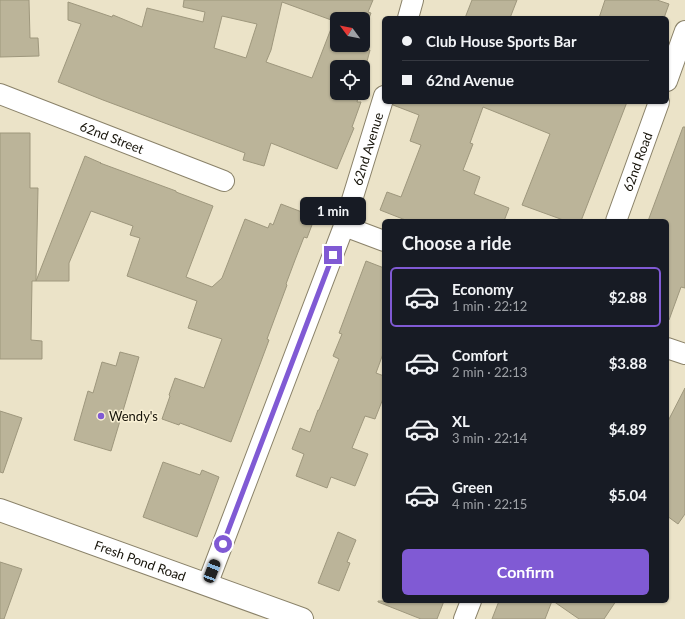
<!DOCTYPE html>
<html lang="en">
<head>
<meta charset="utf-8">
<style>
  :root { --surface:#171b24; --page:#20242c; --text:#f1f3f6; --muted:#9ea1a6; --line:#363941; --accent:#805ad4 }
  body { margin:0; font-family:Lato,sans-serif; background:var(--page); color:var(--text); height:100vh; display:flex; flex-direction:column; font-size:15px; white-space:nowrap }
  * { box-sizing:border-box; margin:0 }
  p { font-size:13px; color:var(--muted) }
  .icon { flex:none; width:22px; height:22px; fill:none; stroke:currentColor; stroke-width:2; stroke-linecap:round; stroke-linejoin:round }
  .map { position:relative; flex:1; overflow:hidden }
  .drawer { position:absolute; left:382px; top:219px; width:287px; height:384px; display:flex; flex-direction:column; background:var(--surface); border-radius:6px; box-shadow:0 1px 3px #0004 }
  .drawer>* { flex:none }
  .guide { position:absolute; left:382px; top:16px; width:287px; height:88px; border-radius:6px; box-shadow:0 1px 3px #0004; display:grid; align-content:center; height:88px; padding:0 20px; background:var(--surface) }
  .needle { width:26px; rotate:302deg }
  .controls { position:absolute; left:330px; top:12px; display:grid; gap:8px }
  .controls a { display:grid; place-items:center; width:40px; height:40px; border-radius:6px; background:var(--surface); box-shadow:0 1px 3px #0004; font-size:20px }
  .end { position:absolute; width:18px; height:18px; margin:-9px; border:5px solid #805ad4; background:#fff; box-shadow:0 0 0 2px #fff }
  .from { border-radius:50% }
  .bubble { position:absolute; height:28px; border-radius:6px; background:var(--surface); box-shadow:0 1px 3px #0004; font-size:13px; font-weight:700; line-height:28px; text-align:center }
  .car { position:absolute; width:12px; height:24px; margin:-12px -6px; border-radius:5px; box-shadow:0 0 3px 1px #0007; background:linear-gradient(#222 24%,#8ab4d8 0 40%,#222 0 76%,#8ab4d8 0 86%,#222 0) }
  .guide b { display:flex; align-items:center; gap:14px; height:38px; font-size:15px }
  .guide b+b { border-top:1px solid var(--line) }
  .guide i { width:10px; height:10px; background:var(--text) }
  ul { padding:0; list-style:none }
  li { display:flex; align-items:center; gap:12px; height:60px; margin:0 8px 6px; padding:0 12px; border:2px solid transparent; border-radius:6px }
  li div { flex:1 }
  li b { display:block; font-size:15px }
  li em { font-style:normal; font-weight:700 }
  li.active { border-color:var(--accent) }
  li>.icon { width:36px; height:36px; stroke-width:1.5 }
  h2 { padding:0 20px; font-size:18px; line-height:48px }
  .cta { display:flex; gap:8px; margin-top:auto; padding:8px 20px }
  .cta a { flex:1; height:46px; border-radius:6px; background:var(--accent); color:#fff; font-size:16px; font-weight:700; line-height:46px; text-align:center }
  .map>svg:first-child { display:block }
</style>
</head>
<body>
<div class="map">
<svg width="685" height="619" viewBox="0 0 685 619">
  <rect width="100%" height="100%" fill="#ebe3c8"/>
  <path fill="#bbb499" stroke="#9e977d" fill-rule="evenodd" d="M 0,0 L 29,0 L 30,38 L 38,38 L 39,56 L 0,57 Z
    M 184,0 L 373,0 L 368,12 L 371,13 L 363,33 L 363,19 L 337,19 L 337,45 L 358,45 L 358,46 L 370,50 L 363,77 L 363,67 L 337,67 L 337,93 L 359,93 L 357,102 L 361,102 L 352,127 L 354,128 L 337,169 L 271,143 L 264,166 L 243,160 L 245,153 L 103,100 L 58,82 L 81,24 L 68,20 L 68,2 L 112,17 L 113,15 L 142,27 L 147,8 L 203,22 L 205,12 L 183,7 ZM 282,2 L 334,21 L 312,78 L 266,62 L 271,50 ZM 222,16 L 257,24 L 246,58 L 214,48 Z
    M 472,0 L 517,0 L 510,18 L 465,18 Z
    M 605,0 L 657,0 L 669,4 L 664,18 L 599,18 Z
    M 394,102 L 627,102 L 581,221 L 566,221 L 522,205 L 550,134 L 483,107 L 470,143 L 473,144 L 463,170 L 480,177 L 474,194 L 509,208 L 504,221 L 408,221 L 380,210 L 387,192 L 401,197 L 421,145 L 410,141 L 419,115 L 393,105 Z
    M 683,127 L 685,127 L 685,288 L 681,287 L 669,320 L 667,320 L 667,221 L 648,221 Z
    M 0,133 L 30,133 L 30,188 L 38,188 L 36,281 L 32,281 L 31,340 L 42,341 L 42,359 L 0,359 Z
    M 85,156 L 101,163 L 100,163 L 176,191 L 176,192 L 213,206 L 186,277 L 212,287 L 222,278 L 245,219 L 268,228 L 270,223 L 273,225 L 281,204 L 315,217 L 307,238 L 304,237 L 295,260 L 286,284 L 287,285 L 267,339 L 269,340 L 231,442 L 180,423 L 179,425 L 162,419 L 170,396 L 169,395 L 175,378 L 204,388 L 222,339 L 188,328 L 197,301 L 127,276 L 140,238 L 130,235 L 133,226 L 91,211 L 69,263 L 69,281 L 36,281 Z
    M 366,261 L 384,268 L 384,351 L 376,373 L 384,376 L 384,396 L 375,419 L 365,416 L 352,448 L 368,454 L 355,486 L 331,477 L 327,488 L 296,476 L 304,454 L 292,449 L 300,428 L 310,432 L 318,410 L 319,410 L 339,359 L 333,356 L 342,334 L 339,333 Z
    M 120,352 L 139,357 L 111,451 L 74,440 L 88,391 L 93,393 L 102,362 L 116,366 Z
    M 685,388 L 685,514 L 678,524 L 667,516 L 667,423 Z
    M 0,411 L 22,418 L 3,473 L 0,472 Z
    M 163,462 L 200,475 L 202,470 L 219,477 L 197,537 L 143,517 Z
    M 338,532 L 356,540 L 347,562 L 350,563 L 339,591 L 318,583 Z
    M 0,562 L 22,569 L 4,619 L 0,619 Z
    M 378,601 L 444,601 L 437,619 L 421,619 L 378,602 Z
    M 499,601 L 552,601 L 545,619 L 492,619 Z
    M 553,601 L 616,601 L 604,619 L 579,619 Z"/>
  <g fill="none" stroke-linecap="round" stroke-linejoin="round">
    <defs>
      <g id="minor">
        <path d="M 408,18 L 413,0"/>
        <path d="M 667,81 L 685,31"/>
        <path id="s1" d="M 0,94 L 224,181"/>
        <path id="s2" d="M 616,221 L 659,102"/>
        <path d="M 344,226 L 384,241"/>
        <path d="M 667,348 L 685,354"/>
        <path id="s3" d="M 207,585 L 344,226 L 384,96"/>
        <path d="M 464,619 L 471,601"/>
      </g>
      <g id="secondary">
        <path id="s4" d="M 0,510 L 302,619"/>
      </g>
    </defs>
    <use href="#minor" stroke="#8a8269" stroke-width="22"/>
    <use href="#secondary" stroke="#8a8269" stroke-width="24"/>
    <use href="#minor" stroke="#fff" stroke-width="20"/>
    <use href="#secondary" stroke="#fff" stroke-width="22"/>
  </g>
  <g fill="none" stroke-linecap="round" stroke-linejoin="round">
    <path stroke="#805ad4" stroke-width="5" d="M 223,544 L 333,255"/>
  </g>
  <circle fill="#805ad4" stroke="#f9f0d4" stroke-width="1.5" cx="101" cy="416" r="4"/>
  <g text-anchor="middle" stroke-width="3" stroke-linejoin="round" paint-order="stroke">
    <g font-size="13" fill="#161309" stroke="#f9f0d4">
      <text dy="5" stroke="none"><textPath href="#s1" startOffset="120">62nd Street</textPath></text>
      <text dy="5" stroke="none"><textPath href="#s3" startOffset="465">62nd Avenue</textPath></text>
      <text dy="5" stroke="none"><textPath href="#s2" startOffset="63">62nd Road</textPath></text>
      <text dy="5" stroke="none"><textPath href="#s4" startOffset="149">Fresh Pond Road</textPath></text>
    </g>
    <g font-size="13" fill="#161309" stroke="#f9f0d4" text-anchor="start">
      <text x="109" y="421">Wendy's</text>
    </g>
  </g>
</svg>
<div class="controls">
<a><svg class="needle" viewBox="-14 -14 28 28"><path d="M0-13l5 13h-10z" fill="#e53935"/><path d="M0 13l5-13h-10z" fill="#9ea1a6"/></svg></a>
<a><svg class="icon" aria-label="locate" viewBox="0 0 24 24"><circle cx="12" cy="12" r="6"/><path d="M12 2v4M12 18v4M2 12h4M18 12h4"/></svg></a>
</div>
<i class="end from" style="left:223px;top:544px"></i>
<i class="end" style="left:333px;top:255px"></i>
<div class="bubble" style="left:300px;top:197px;width:66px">1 min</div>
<i class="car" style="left:212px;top:571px;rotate:21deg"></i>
<div class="guide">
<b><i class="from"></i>Club House Sports Bar</b>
<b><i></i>62nd Avenue</b>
</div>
<section class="drawer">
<h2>Choose a ride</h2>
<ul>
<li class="active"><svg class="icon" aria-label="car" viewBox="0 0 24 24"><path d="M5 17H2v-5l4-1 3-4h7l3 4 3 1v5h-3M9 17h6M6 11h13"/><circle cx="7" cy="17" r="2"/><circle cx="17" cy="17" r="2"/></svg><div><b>Economy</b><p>1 min · 22:12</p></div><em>$2.88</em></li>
<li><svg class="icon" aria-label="car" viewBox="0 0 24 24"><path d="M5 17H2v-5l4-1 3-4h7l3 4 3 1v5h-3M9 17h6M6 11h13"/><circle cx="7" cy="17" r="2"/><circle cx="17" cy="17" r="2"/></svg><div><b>Comfort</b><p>2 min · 22:13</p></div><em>$3.88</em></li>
<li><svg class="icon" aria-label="car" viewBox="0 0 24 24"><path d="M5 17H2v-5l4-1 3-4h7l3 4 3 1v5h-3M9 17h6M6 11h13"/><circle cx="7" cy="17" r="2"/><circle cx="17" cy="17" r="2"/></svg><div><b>XL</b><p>3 min · 22:14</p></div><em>$4.89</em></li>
<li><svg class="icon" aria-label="car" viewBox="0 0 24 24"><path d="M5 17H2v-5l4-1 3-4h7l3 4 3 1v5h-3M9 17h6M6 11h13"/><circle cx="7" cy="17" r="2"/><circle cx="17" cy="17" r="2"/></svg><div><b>Green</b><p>4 min · 22:15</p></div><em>$5.04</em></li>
</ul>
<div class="cta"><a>Confirm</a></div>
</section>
</div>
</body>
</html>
